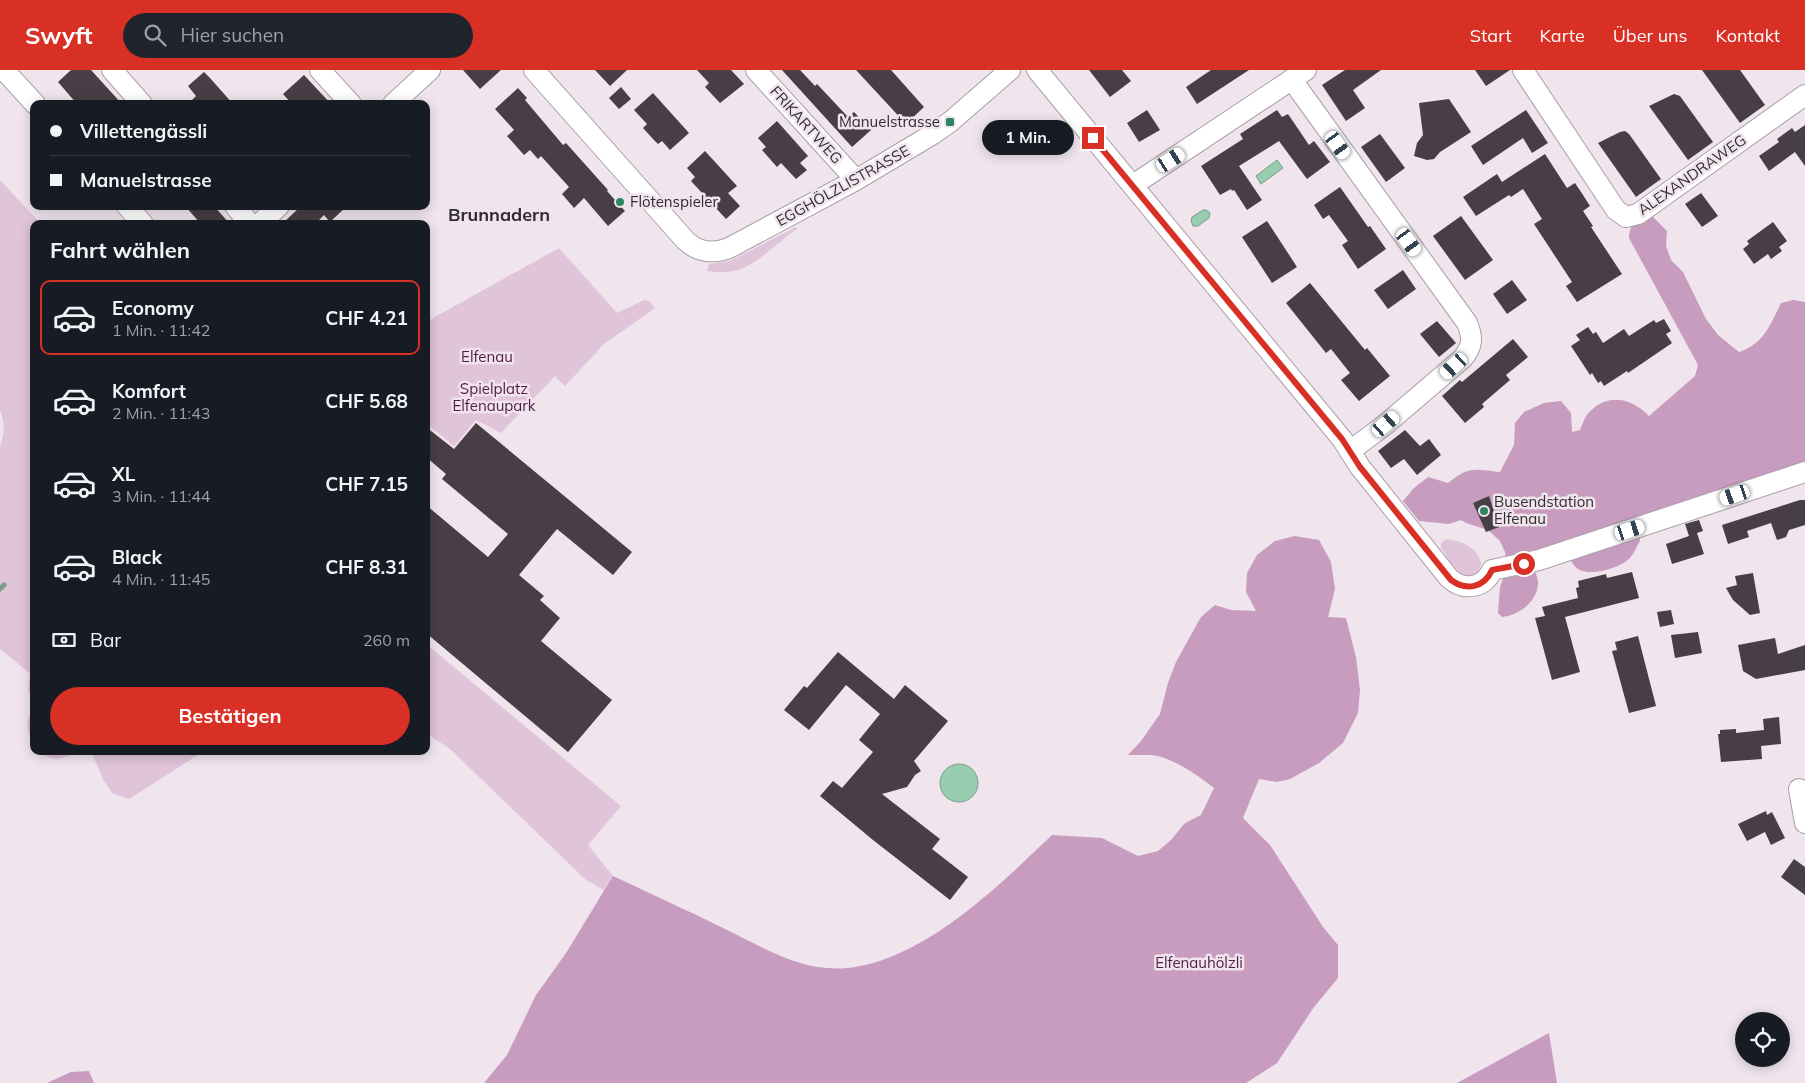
<!DOCTYPE html>
<html lang="de">
<head>
<meta charset="utf-8">
<style>
  :root { --surface:#171b24; --page:#20242c; --text:#f1f3f6; --muted:#9ea1a6; --line:#363941; --accent:#d93025 }
  body { margin:0; font-family:Mulish,sans-serif; background:var(--page); color:var(--text); height:100vh; display:flex; flex-direction:column; font-size:19px; white-space:nowrap }
  * { box-sizing:border-box; margin:0 }
  p { font-size:16px; color:var(--muted) }
  .icon { flex:none; width:28px; height:28px; fill:none; stroke:currentColor; stroke-width:2; stroke-linecap:round; stroke-linejoin:round }
  .map { position:relative; flex:1; overflow:hidden }
  .sheet { position:absolute; left:30px; top:150px; width:400px; height:535px; display:flex; flex-direction:column; background:var(--surface); border-radius:10px; box-shadow:0 2px 12px #0003 }
  .sheet>* { flex:none }
  .hud { position:absolute; left:30px; top:30px; width:400px; height:110px; border-radius:10px; box-shadow:0 2px 12px #0003; display:grid; align-content:center; height:110px; padding:0 20px; background:var(--surface) }
  .controls { position:absolute; left:1735px; top:942px; display:grid; gap:10px }
  .controls a { display:grid; place-items:center; width:55px; height:55px; border-radius:50%; background:var(--surface); box-shadow:0 2px 12px #0003; font-size:25px }
  .end { position:absolute; width:22px; height:22px; margin:-11px; border:6px solid #d93025; background:#fff; box-shadow:0 0 0 2px #fff }
  .from { border-radius:50% }
  .bubble { position:absolute; height:35px; border-radius:18px; background:var(--surface); box-shadow:0 2px 12px #0003; font-size:16px; font-weight:700; line-height:35px; text-align:center }
  .car { position:absolute; width:15px; height:30px; margin:-15px -8px; border-radius:6px; box-shadow:0 0 4px 1px #0007; background:linear-gradient(#fff 24%,#345 0 40%,#fff 0 76%,#345 0 86%,#fff 0) }
  .hud b { display:flex; align-items:center; gap:18px; height:48px; font-size:19px }
  .hud b+b { border-top:1px solid var(--line) }
  .hud i { width:12px; height:12px; background:var(--text) }
  ul { padding:0; list-style:none }
  li { display:flex; align-items:center; gap:15px; height:75px; margin:0 10px 8px; padding:0 10px; border:2px solid transparent; border-radius:10px }
  li div { flex:1 }
  li b { display:block; font-size:19px }
  li em { font-style:normal; font-weight:700 }
  li.selected { border-color:var(--accent) }
  li>.icon { width:45px; height:45px; stroke-width:1.5 }
  h2 { padding:0 20px; font-size:22px; line-height:60px }
  .pay { display:flex; align-items:center; gap:12px; height:55px; padding:0 20px; font-size:19px }
  .pay p { margin-inline-start:auto }
  .cta { display:flex; gap:10px; margin-top:auto; padding:10px 20px }
  .cta a { flex:1; height:58px; border-radius:30px; background:var(--accent); color:#fff; font-size:20px; font-weight:700; line-height:58px; text-align:center }
  header { display:flex; align-items:center; gap:30px; box-sizing:border-box; height:70px; padding:0 25px; background:var(--accent); color:#fff }
  header strong { font-size:24px }
  nav { display:flex; gap:28px; margin-inline-start:auto; font-size:18px }
  .search { width:350px; height:45px; background:var(--page); display:flex; align-items:center; gap:12px; box-sizing:border-box; padding:0 18px; border-radius:28px; color:var(--muted); font-size:19px }
  .map>svg:first-child { display:block }
</style>
</head>
<body>
<header>
<strong>Swyft</strong>
<div class="search"><svg class="icon" aria-label="search" viewBox="0 0 24 24"><circle cx="10" cy="10" r="6"/><path d="M15 15l6 6"/></svg>Hier suchen</div>
<nav><a>Start</a><a>Karte</a><a>Über uns</a><a>Kontakt</a></nav>
</header>
<div class="map">
<svg width="1805" height="1013" viewBox="0 0 1805 1013">
  <rect width="100%" height="100%" fill="#f0e4ed"/>
  <path fill="#e0c4da" d="M 0,110 L 41,154 L 34,154 L 34,625 L 28,621 L 29,610 L 32,605 L 0,579 L 0,377 C 4,365 6,353 0,341 Z
    M 796,157 L 797,159 C 766,180 749,209 707,201 L 709,194 L 730,191 Z
    M 559,178 L 617,243 L 644,230 L 649,231 L 655,238 L 604,274 L 565,316 L 555,306 L 501,363 L 476,350 L 454,376 L 426,353 L 426,252 Z
    M 1446,469 C 1461,470 1478,478 1481,493 C 1480,499 1478,504 1472,506 C 1459,510 1447,486 1441,478 L 1441,473 Z
    M 426,574 L 621,736 L 588,775 L 613,806 L 604,820 L 586,810 L 450,679 L 426,663 Z
    M 34,637 L 34,674 C 26,659 25,653 34,637 Z
    M 39,681 L 76,681 C 64,690 50,692 39,681 Z
    M 91,681 L 204,681 L 129,729 L 112,723 L 103,709 Z"/>
  <path fill="#c79cbe" d="M 1649,143 L 1667,161 L 1666,176 L 1671,190 L 1683,202 L 1706,249 L 1718,265 L 1739,282 C 1764,274 1770,255 1781,233 L 1793,230 L 1805,232 L 1805,399 L 1638,456 L 1640,471 C 1637,476 1634,483 1630,488 C 1620,498 1591,507 1578,499 C 1571,494 1570,487 1568,479 L 1531,491 C 1533,498 1539,508 1538,514 C 1537,532 1518,546 1502,547 L 1498,543 L 1500,517 L 1507,498 L 1505,482 L 1500,471 L 1488,460 L 1466,453 L 1461,450 L 1449,454 L 1419,451 L 1403,431 L 1414,418 L 1428,407 L 1448,413 C 1469,396 1474,399 1500,402 L 1514,375 L 1515,353 L 1524,342 L 1544,333 L 1561,331 L 1571,343 L 1572,362 L 1580,360 C 1582,355 1584,349 1587,345 C 1605,322 1631,327 1649,346 L 1695,306 L 1698,295 L 1629,168 C 1629,154 1638,150 1649,143 Z
    M 1295,466 L 1319,470 L 1331,492 L 1335,519 L 1328,547 L 1346,548 L 1356,587 L 1360,620 L 1358,643 L 1343,673 L 1319,693 L 1290,709 L 1277,712 L 1259,709 L 1243,748 L 1270,775 L 1323,857 L 1338,875 L 1338,908 L 1314,937 L 1277,993 L 1246,1013 L 484,1013 L 507,985 L 536,925 L 566,883 L 613,806 C 651,824 689,841 727,860 C 756,874 786,892 818,897 C 904,911 995,819 1052,765 L 1102,768 L 1138,786 L 1158,781 L 1171,770 L 1185,753 L 1201,745 L 1214,718 C 1197,705 1174,688 1152,685 C 1144,685 1136,685 1128,685 L 1141,671 L 1160,644 L 1168,613 L 1176,592 L 1201,547 L 1215,535 L 1231,540 L 1256,541 L 1246,522 L 1247,503 L 1257,485 L 1275,471 Z
    M 1549,963 L 1557,1013 L 1457,1013 Z
    M 89,1001 L 94,1013 L 47,1013 L 71,1002 Z"/>
  <path fill="#98cdaf" stroke="#799d89" d="M 1277,90 L 1283,98 L 1261,114 L 1256,106 Z
    M 1203,140 L 1206,140 L 1210,143 L 1209,148 L 1198,156 L 1193,156 L 1191,151 L 1192,147 Z
    M940 713a19 19 0 1 1 38 0a19 19 0 1 1-38 0Z"/>
  <g fill="none" stroke-linecap="round" stroke-linejoin="round">
    <path stroke="#799d89" stroke-width="5" d="M 0,519 L 4,515"/>
  </g>
  <path fill="#483e45" d="M 71,0 L 91,0 L 122,34 L 77,34 L 58,12 Z
    M 463,0 L 501,0 L 480,19 Z
    M 595,0 L 627,0 L 610,16 Z
    M 697,0 L 731,0 L 744,14 L 720,33 L 705,17 L 709,13 Z
    M 782,0 L 800,0 L 815,16 L 817,14 L 848,47 L 854,42 L 871,60 L 852,77 Z
    M 856,0 L 891,0 L 924,37 L 906,54 Z
    M 1089,0 L 1122,0 L 1131,11 L 1110,27 Z
    M 1211,0 L 1249,0 L 1197,34 L 1186,17 Z
    M 1345,0 L 1381,0 L 1353,20 L 1365,38 L 1346,51 L 1322,15 Z
    M 1475,0 L 1510,0 L 1486,16 Z
    M 1702,0 L 1740,0 L 1765,35 L 1740,53 Z
    M 204,2 L 210,8 L 233,34 L 188,34 L 196,26 L 188,16 Z
    M 304,5 L 331,34 L 292,34 L 283,24 Z
    M 621,17 L 631,29 L 619,39 L 609,28 Z
    M 518,18 L 527,28 L 525,30 L 563,75 L 566,73 L 608,120 L 607,121 L 625,141 L 608,156 L 584,128 L 574,138 L 562,124 L 569,117 L 541,86 L 538,89 L 530,80 L 524,85 L 507,66 L 514,60 L 495,39 Z
    M 653,23 L 689,63 L 670,80 L 662,71 L 658,74 L 653,69 L 643,58 L 647,54 L 634,40 Z
    M 1674,24 L 1680,26 L 1713,72 L 1688,90 L 1649,36 Z
    M 1449,29 L 1471,62 L 1440,82 L 1434,89 L 1427,90 L 1414,86 L 1417,73 L 1423,65 L 1419,33 Z
    M 1147,40 L 1160,60 L 1139,72 L 1127,53 Z
    M 1277,40 L 1282,47 L 1288,44 L 1309,75 L 1314,71 L 1330,92 L 1307,109 L 1279,71 L 1239,96 L 1262,130 L 1247,140 L 1234,120 L 1232,121 L 1231,119 L 1220,125 L 1201,96 L 1243,69 L 1240,64 Z
    M 1526,40 L 1548,73 L 1532,83 L 1523,68 L 1483,95 L 1471,76 Z
    M 777,51 L 808,86 L 800,93 L 807,100 L 796,109 L 781,93 L 777,97 L 762,80 L 766,77 L 758,68 Z
    M 1805,55 L 1805,96 L 1795,82 L 1769,101 L 1759,86 L 1779,72 L 1777,69 L 1792,58 L 1795,62 Z
    M 1625,61 L 1629,64 L 1661,109 L 1636,127 L 1598,73 L 1620,62 Z
    M 1380,64 L 1405,98 L 1386,112 L 1361,77 Z
    M 705,81 L 737,116 L 728,123 L 740,136 L 726,149 L 691,111 L 695,107 L 687,98 Z
    M 1545,84 L 1567,118 L 1575,113 L 1583,125 L 1590,136 L 1583,141 L 1593,156 L 1591,157 L 1622,204 L 1577,232 L 1566,216 L 1572,212 L 1534,154 L 1542,149 L 1523,119 L 1511,127 L 1509,125 L 1476,146 L 1463,127 L 1497,104 L 1502,112 Z
    M 1340,117 L 1368,157 L 1370,156 L 1386,179 L 1358,199 L 1342,175 L 1348,171 L 1329,145 L 1323,149 L 1314,135 Z
    M 1701,123 L 1718,146 L 1702,157 L 1685,134 Z
    M 185,136 L 214,136 L 230,154 L 201,154 Z
    M 301,136 L 347,136 L 330,152 L 324,145 L 315,154 L 282,154 Z
    M 1461,146 L 1493,190 L 1465,210 L 1433,166 Z
    M 1267,151 L 1297,197 L 1272,213 L 1242,167 Z
    M 1773,152 L 1787,171 L 1779,177 L 1782,181 L 1771,189 L 1768,184 L 1754,194 L 1743,179 L 1749,174 L 1747,171 Z
    M 1403,200 L 1416,219 L 1388,239 L 1374,220 Z
    M 1512,210 L 1527,230 L 1507,244 L 1493,224 Z
    M 1310,213 L 1365,280 L 1367,278 L 1390,306 L 1359,331 L 1341,310 L 1350,303 L 1331,279 L 1326,283 L 1286,233 Z
    M 1664,249 L 1671,261 L 1666,264 L 1672,273 L 1628,303 L 1627,301 L 1604,316 L 1601,311 L 1598,313 L 1592,303 L 1590,305 L 1571,276 L 1580,270 L 1576,265 L 1588,257 L 1593,264 L 1596,262 L 1603,273 L 1624,259 L 1629,266 L 1654,250 L 1656,253 Z
    M 1437,251 L 1456,273 L 1439,287 L 1420,264 Z
    M 1513,269 L 1528,287 L 1506,305 L 1510,310 L 1482,334 L 1484,337 L 1465,353 L 1442,326 L 1460,310 L 1462,312 Z
    M 476,353 L 632,482 L 613,505 L 557,459 L 519,505 L 544,526 L 540,530 L 560,548 L 541,571 L 612,630 L 568,682 L 426,563 L 426,435 L 488,487 L 508,464 L 442,409 L 446,404 L 426,387 L 426,357 L 454,379 Z
    M 1405,360 L 1420,376 L 1429,369 L 1441,385 L 1417,405 L 1404,389 L 1391,398 L 1378,381 Z
    M 1489,426 L 1499,457 L 1486,462 L 1473,433 Z
    M 1800,430 L 1805,430 L 1805,455 L 1789,460 L 1786,467 L 1777,470 L 1771,453 L 1747,461 L 1749,467 L 1728,474 L 1722,455 Z
    M 1699,450 L 1703,461 L 1697,463 L 1704,484 L 1672,494 L 1666,474 L 1689,466 L 1685,454 Z
    M 1632,502 L 1639,528 L 1565,547 L 1580,602 L 1552,610 L 1535,548 L 1545,546 L 1542,537 L 1578,528 L 1576,518 L 1579,517 L 1578,511 L 1606,504 L 1607,508 Z
    M 1753,503 L 1760,543 L 1750,545 L 1733,530 L 1726,518 L 1737,515 L 1735,506 Z
    M 1671,540 L 1674,554 L 1660,557 L 1657,542 Z
    M 1698,562 L 1702,583 L 1675,588 L 1671,565 Z
    M 1638,566 L 1656,636 L 1629,643 L 1612,581 L 1617,580 L 1615,572 Z
    M 1775,568 L 1778,584 L 1805,575 L 1805,600 L 1756,609 L 1743,601 L 1738,575 Z
    M 838,582 L 894,629 L 905,615 L 948,651 L 914,691 L 921,701 L 915,705 L 907,717 L 882,724 L 940,769 L 932,779 L 968,807 L 950,830 L 873,770 L 820,726 L 833,711 L 842,718 L 873,682 L 859,670 L 880,644 L 846,615 L 809,660 L 784,640 L 804,616 L 807,618 Z
    M 1779,647 L 1781,674 L 1761,676 L 1762,689 L 1721,692 L 1718,664 L 1720,664 L 1720,660 L 1736,659 L 1736,663 L 1764,660 L 1763,649 Z
    M 1766,741 L 1767,745 L 1772,742 L 1785,768 L 1771,775 L 1765,762 L 1747,771 L 1738,754 Z
    M 1794,789 L 1805,797 L 1805,825 L 1781,807 Z"/>
  <g fill="none" stroke-linecap="round" stroke-linejoin="round">
    <defs>
      <path id="minor" d="M 4,0 L 35,34
        M 112,0 L 142,34
        M 320,0 L 351,34
        M 534,0 L 686,171 C 698,182 714,184 729,178 L 856,110 L 933,64 L 950,52 L 1010,0
        M 756,0 L 856,110
        M 1037,0 L 1342,369 L 1360,397 L 1449,508 C 1463,521 1484,519 1492,500 L 1539,490 L 1805,402
        M 1523,0 L 1616,140 L 1626,147 L 1638,144 L 1805,25
        M 1292,10 L 1467,253 C 1473,267 1473,277 1462,289 L 1386,354 L 1350,381
        M 393,34 L 430,0
        M 1133,115 L 1306,0
        M 127,136 L 143,154
        M 235,136 L 250,154
        M 259,154 L 279,136
        M 1799,719 L 1805,753"/>
    </defs>
    <use href="#minor" stroke="#aa9fa8" stroke-width="22"/>
    <use href="#minor" stroke="#fff" stroke-width="20"/>
  </g>
  <g fill="none" stroke-linecap="round" stroke-linejoin="round">
    <path stroke="#d93025" stroke-width="6" d="M 1093,68 L 1342,369 L 1360,397 L 1451,510 C 1466,521 1484,518 1492,500 L 1524,494"/>
  </g>
  <g fill="#2b875d" stroke="#f0e4ed" stroke-width="2">
    <rect x="945" y="47" width="10" height="10" rx="2.5"/>
    <circle cx="620" cy="132" r="5"/>
    <circle cx="1484" cy="441" r="5"/>
  </g>
  <g text-anchor="middle" stroke-width="5" stroke-linejoin="round" paint-order="stroke">
    <g font-size="15" fill="#312d30" stroke="#f0e4ed" text-anchor="start">
      <text x="940" y="57" text-anchor="end">Manuelstrasse</text>
      <text x="630" y="137">Flötenspieler</text>
      <text x="1494" y="437">Busendstation<tspan x="1494" dy="17">Elfenau</tspan></text>
    </g>
    <g font-size="15" fill="#312d30" stroke="#f0e4ed">
      <text transform="translate(806 55) rotate(48)" y="5">FRIKARTWEG</text>
      <text transform="translate(1692 105) rotate(-35)" y="5">ALEXANDRAWEG</text>
      <text transform="translate(843 116) rotate(-29)" y="5">EGGHÖLZLISTRASSE</text>
    </g>
    <g font-size="15" fill="#511d4a" stroke="#f0e4ed">
      <text x="487" y="292">Elfenau</text>
      <text x="494" y="324">Spielplatz<tspan x="494" dy="17">Elfenaupark</tspan></text>
      <text x="1199" y="898">Elfenauhölzli</text>
    </g>
    <g font-size="18" font-weight="bold" fill="#312d30" stroke="#f0e4ed">
      <text x="499" y="151">Brunnadern</text>
    </g>
  </g>
</svg>
<div class="controls">
<a><svg class="icon" aria-label="locate" viewBox="0 0 24 24"><circle cx="12" cy="12" r="6"/><path d="M12 2v4M12 18v4M2 12h4M18 12h4"/></svg></a>
</div>
<i class="end from" style="left:1524px;top:494px"></i>
<i class="end" style="left:1093px;top:68px"></i>
<div class="bubble" style="left:982px;top:50px;width:92px">1 Min.</div>
<i class="car" style="left:1338px;top:75px;rotate:144deg"></i>
<i class="car" style="left:1171px;top:90px;rotate:57deg"></i>
<i class="car" style="left:1409px;top:172px;rotate:144deg"></i>
<i class="car" style="left:1454px;top:296px;rotate:228deg"></i>
<i class="car" style="left:1386px;top:354px;rotate:49deg"></i>
<i class="car" style="left:1735px;top:425px;rotate:251deg"></i>
<i class="car" style="left:1630px;top:460px;rotate:72deg"></i>
<div class="hud">
<b><i class="from"></i>Villettengässli</b>
<b><i></i>Manuelstrasse</b>
</div>
<section class="sheet">
<h2>Fahrt wählen</h2>
<ul>
<li class="selected"><svg class="icon" aria-label="car" viewBox="0 0 24 24"><path d="M5 17H2v-5l4-1 3-4h7l3 4 3 1v5h-3M9 17h6M6 11h13"/><circle cx="7" cy="17" r="2"/><circle cx="17" cy="17" r="2"/></svg><div><b>Economy</b><p>1 Min. · 11:42</p></div><em>CHF 4.21</em></li>
<li><svg class="icon" aria-label="car" viewBox="0 0 24 24"><path d="M5 17H2v-5l4-1 3-4h7l3 4 3 1v5h-3M9 17h6M6 11h13"/><circle cx="7" cy="17" r="2"/><circle cx="17" cy="17" r="2"/></svg><div><b>Komfort</b><p>2 Min. · 11:43</p></div><em>CHF 5.68</em></li>
<li><svg class="icon" aria-label="car" viewBox="0 0 24 24"><path d="M5 17H2v-5l4-1 3-4h7l3 4 3 1v5h-3M9 17h6M6 11h13"/><circle cx="7" cy="17" r="2"/><circle cx="17" cy="17" r="2"/></svg><div><b>XL</b><p>3 Min. · 11:44</p></div><em>CHF 7.15</em></li>
<li><svg class="icon" aria-label="car" viewBox="0 0 24 24"><path d="M5 17H2v-5l4-1 3-4h7l3 4 3 1v5h-3M9 17h6M6 11h13"/><circle cx="7" cy="17" r="2"/><circle cx="17" cy="17" r="2"/></svg><div><b>Black</b><p>4 Min. · 11:45</p></div><em>CHF 8.31</em></li>
</ul>
<div class="pay"><svg class="icon" aria-label="cash" viewBox="0 0 24 24"><path d="M3 7h18v10H3z"/><circle cx="12" cy="12" r="2"/></svg>Bar<p>260 m</p></div>
<div class="cta"><a>Bestätigen</a></div>
</section>
</div>
</body>
</html>
